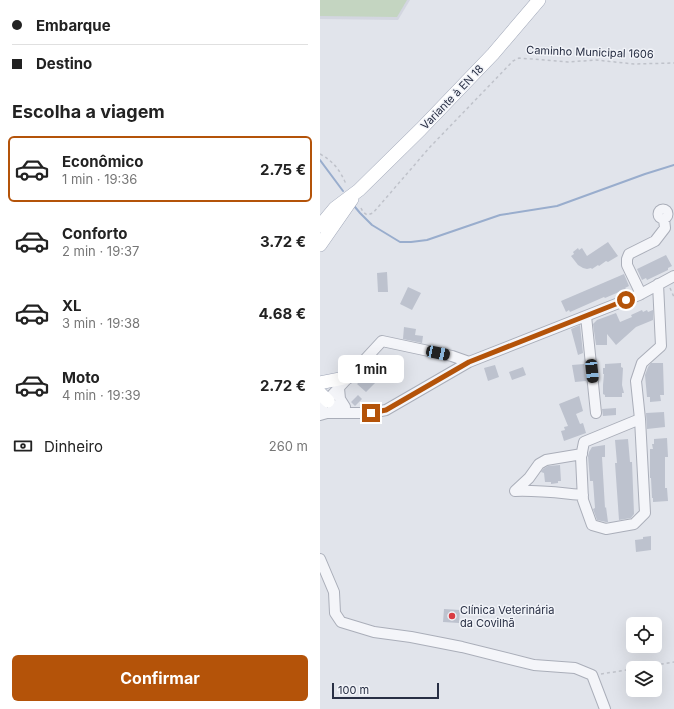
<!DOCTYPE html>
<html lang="pt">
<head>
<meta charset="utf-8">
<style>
  :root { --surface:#fff; --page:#f6f6f6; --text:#222; --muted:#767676; --line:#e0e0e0; --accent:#b45309 }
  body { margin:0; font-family:Inter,sans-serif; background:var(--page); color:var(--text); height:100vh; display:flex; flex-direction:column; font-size:15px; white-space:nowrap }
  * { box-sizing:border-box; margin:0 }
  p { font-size:13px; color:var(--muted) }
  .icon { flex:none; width:22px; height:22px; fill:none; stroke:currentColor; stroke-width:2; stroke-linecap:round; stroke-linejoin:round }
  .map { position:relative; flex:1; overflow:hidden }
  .details { display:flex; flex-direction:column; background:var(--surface); width:320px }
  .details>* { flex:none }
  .hud { display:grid; align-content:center; height:88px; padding:0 12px; background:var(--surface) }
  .controls { position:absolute; left:306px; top:617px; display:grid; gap:8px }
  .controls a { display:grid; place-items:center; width:36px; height:36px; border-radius:6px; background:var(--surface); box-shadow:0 4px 16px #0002; font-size:20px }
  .scale { position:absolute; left:12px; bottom:10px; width:107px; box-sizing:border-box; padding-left:4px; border:2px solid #282f44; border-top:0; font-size:11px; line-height:14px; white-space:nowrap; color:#282f44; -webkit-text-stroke:3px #f1f3f8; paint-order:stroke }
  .end { position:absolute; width:18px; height:18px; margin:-9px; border:5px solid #b45309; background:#fff; box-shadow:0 0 0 2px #fff }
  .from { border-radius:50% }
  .bubble { position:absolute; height:28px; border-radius:6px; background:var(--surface); box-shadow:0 4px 16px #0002; font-size:13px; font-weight:700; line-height:28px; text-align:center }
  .car { position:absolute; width:12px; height:24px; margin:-12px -6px; border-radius:5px; box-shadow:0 0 3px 1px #0007; background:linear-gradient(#222 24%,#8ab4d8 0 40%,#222 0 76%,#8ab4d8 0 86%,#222 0) }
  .hud b { display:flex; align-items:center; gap:14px; height:38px; font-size:15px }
  .hud b+b { border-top:1px solid var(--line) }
  .hud i { width:10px; height:10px; background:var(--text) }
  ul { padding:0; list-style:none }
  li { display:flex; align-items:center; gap:12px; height:66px; margin:0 8px 6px; padding:0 4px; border:2px solid transparent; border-radius:6px }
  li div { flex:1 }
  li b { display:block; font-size:15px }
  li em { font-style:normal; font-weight:700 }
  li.selected { border-color:var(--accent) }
  li>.icon { width:36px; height:36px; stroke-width:1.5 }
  h2 { padding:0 12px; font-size:18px; line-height:48px }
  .pay { display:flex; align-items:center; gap:10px; height:44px; padding:0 12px; font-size:15px }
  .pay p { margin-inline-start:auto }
  .primary-button { display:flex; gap:8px; margin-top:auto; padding:8px 12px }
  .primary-button a { flex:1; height:46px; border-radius:6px; background:var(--accent); color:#fff; font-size:16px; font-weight:700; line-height:46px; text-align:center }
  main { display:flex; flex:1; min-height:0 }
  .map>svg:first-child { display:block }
</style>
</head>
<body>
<main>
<section class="details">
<div class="hud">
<b><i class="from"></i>Embarque</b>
<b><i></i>Destino</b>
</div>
<h2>Escolha a viagem</h2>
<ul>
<li class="selected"><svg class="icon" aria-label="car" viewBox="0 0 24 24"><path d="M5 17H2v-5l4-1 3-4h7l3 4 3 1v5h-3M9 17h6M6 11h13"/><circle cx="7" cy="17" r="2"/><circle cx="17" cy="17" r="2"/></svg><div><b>Econômico</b><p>1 min · 19:36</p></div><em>2.75 €</em></li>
<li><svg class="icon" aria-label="car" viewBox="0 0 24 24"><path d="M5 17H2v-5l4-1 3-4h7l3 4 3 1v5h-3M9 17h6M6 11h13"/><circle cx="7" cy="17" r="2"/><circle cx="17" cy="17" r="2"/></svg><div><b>Conforto</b><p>2 min · 19:37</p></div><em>3.72 €</em></li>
<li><svg class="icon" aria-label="car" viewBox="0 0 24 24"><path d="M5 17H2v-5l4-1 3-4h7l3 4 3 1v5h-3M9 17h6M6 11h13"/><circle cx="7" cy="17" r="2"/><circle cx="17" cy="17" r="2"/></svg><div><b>XL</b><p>3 min · 19:38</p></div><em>4.68 €</em></li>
<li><svg class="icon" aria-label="car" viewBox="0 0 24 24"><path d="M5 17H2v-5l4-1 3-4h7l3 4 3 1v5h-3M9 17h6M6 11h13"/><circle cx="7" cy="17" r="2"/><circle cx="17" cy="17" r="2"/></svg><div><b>Moto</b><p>4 min · 19:39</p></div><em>2.72 €</em></li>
</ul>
<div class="pay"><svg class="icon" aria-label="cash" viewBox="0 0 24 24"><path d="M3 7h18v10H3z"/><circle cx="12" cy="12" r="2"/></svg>Dinheiro<p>260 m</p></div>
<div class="primary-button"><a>Confirmar</a></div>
</section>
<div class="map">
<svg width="354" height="709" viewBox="0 0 354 709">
  <rect width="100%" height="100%" fill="#e1e4eb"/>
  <path fill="#d3d6e0" d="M 0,0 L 90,0 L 78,20 L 0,19 Z"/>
  <path fill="#c4d5c1" d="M 0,0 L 87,0 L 77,17 L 0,16 Z"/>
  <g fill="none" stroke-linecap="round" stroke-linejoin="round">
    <path stroke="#99adcd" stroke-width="2" d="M 0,160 L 23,191
      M 35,207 L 40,213 L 52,225 L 80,242 L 91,242 L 107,240 L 180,215 L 237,206 L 325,174 L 354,165"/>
  </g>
  <path fill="#bdc2ce" d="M 288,242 L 298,256 L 288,262 L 286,261 L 279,266 L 278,265 L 272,269 L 271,268 L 267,269 L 263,268 L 258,265 L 251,256 L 254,254 L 253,252 L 258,248 L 259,250 L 262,248 L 267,256 Z
    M 346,255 L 352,266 L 348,268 L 348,270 L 327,280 L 326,278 L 322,280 L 317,269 Z
    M 67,272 L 68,292 L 58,292 L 57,273 Z
    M 304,274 L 309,286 L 305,288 L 306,289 L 285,298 L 284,297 L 250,312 L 249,310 L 246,312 L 241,301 Z
    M 88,287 L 101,293 L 92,310 L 80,304 Z
    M 322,310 L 323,312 L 327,310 L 328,312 L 333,310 L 333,320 L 316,327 L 296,345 L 287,334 L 287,345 L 276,345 L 273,324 L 277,320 L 296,313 L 300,322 L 312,317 L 311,315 Z
    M 260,325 L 263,353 L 258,355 L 251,329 Z
    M 84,327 L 96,329 L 95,335 L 103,336 L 102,343 L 83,339 Z
    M 53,362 L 59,367 L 55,373 L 47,368 Z
    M 301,363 L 301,367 L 303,368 L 302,385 L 304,393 L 302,393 L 302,397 L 285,397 L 285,395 L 283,394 L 283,385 L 284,374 L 283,374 L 283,368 L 285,368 L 285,364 Z
    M 331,363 L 343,363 L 344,395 L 340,395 L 341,401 L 330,402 L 330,397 L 327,397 L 325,375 L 328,367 Z
    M 264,364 L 266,381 L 255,382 L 252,365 Z
    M 175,365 L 179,377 L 168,381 L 164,368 Z
    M 203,367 L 206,375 L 192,380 L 189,372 Z
    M 49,373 L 57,381 L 46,392 L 37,384 Z
    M 38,395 L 42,399 L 35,406 L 31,402 Z
    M 259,396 L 263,411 L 256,414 L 260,424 L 263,423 L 266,433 L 244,441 L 241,431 L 245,430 L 244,427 L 248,426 L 239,404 Z
    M 296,408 L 296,415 L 283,416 L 282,409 Z
    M 344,412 L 345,427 L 327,429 L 326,413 Z
    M 347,438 L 348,457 L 345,457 L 345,488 L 347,488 L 348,501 L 333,502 L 333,498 L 332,498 L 331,478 L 330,478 L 330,449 L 333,449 L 332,444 L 334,444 L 334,439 Z
    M 308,439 L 310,462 L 312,462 L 314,514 L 311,518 L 299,520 L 295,463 L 297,463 L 295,440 Z
    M 285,445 L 285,457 L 282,457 L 285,508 L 286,507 L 288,522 L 286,522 L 277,520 L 273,509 L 275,508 L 273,481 L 270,481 L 268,456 L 269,452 L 272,447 Z
    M 240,465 L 241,481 L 238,481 L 238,483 L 231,484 L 231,482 L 225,482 L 224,473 L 221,472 L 223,469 L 228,466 Z
    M 331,536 L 331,550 L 316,552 L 315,540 L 323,539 L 323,537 Z
    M 124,609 L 140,610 L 139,623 L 123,622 Z"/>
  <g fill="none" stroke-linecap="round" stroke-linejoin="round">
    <defs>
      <path id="minor" d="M338.5 214a4.5 4.5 0 1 1 9 0a4.5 4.5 0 1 1-9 0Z
        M 321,294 L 307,265 L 307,259 L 309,254 L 335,241 L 345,228 L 344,219
        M 266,316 L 276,413
        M 19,388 L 20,399 L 25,407
        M 8,401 L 21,413 L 51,413 L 66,410 L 149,362 L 319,295 L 354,276
        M 0,408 L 62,341 L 132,356 L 149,362
        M 0,415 L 7,413 L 20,413
        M 320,419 L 264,442 L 261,457 L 263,500 L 272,525 L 286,529 L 314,524 L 325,513 L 320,419 L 316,381 L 322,363 L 341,346 L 338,284
        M 262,454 L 226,460 L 219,464 L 209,478 L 195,491 C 217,490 240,493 263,495
        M 0,559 L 14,592 L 15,613 L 21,622 L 54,632 L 91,637 L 142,647 L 214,665 L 255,668 L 272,675 L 285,709"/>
      <path id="major" d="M 0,226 L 15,208 L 39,190 L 101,129 L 173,54 L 219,0
        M 0,245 L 32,199
        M 0,383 L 29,377
        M 0,393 L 8,401"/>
    </defs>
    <use href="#minor" stroke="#aaaeb9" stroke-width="12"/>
    <use href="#major" stroke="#9fa6b7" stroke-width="14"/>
    <path stroke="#bfc2ca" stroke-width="1.5" stroke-dasharray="3 3" stroke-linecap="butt" d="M 0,154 C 13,161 20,170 26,184
      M 41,208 L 43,212 L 47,215 L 53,213 L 110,147 L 193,61 L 199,58 L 248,62 L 276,60 L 314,64 L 354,63
      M 350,288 L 354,297
      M 317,668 L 354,662
      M 281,674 L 313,669"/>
    <use href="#minor" stroke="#f4f5f9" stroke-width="10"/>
    <use href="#major" stroke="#fff" stroke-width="13"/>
  </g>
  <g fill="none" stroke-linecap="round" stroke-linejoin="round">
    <path stroke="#b45309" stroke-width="5" d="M 51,413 L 66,410 L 149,362 L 306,300"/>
  </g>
  <circle fill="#d93c43" stroke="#f1f3f8" stroke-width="1.5" cx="132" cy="616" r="4"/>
  <g text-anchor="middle" stroke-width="3" stroke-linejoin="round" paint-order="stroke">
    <g font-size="11" fill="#282f44" stroke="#f1f3f8">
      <text transform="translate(270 52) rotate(2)" y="4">Caminho Municipal 1606</text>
      <text transform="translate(132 97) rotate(-46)" y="4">Variante à EN 18</text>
    </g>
    <g font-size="11" fill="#282f44" stroke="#f1f3f8" text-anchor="start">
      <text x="140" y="614">Clínica Veterinária<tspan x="140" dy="13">da Covilhã</tspan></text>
    </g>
  </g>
</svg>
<div class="controls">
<a><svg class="icon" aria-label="locate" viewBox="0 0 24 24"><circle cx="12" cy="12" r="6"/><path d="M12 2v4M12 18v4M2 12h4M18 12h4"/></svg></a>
<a><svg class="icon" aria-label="layers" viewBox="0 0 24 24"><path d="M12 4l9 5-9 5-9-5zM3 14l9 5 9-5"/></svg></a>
</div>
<div class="scale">100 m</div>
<i class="end from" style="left:306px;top:300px"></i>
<i class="end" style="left:51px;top:413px"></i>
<div class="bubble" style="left:18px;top:355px;width:66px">1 min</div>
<i class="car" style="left:118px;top:353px;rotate:102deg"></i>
<i class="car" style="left:272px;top:371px;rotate:174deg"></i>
</div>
</main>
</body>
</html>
